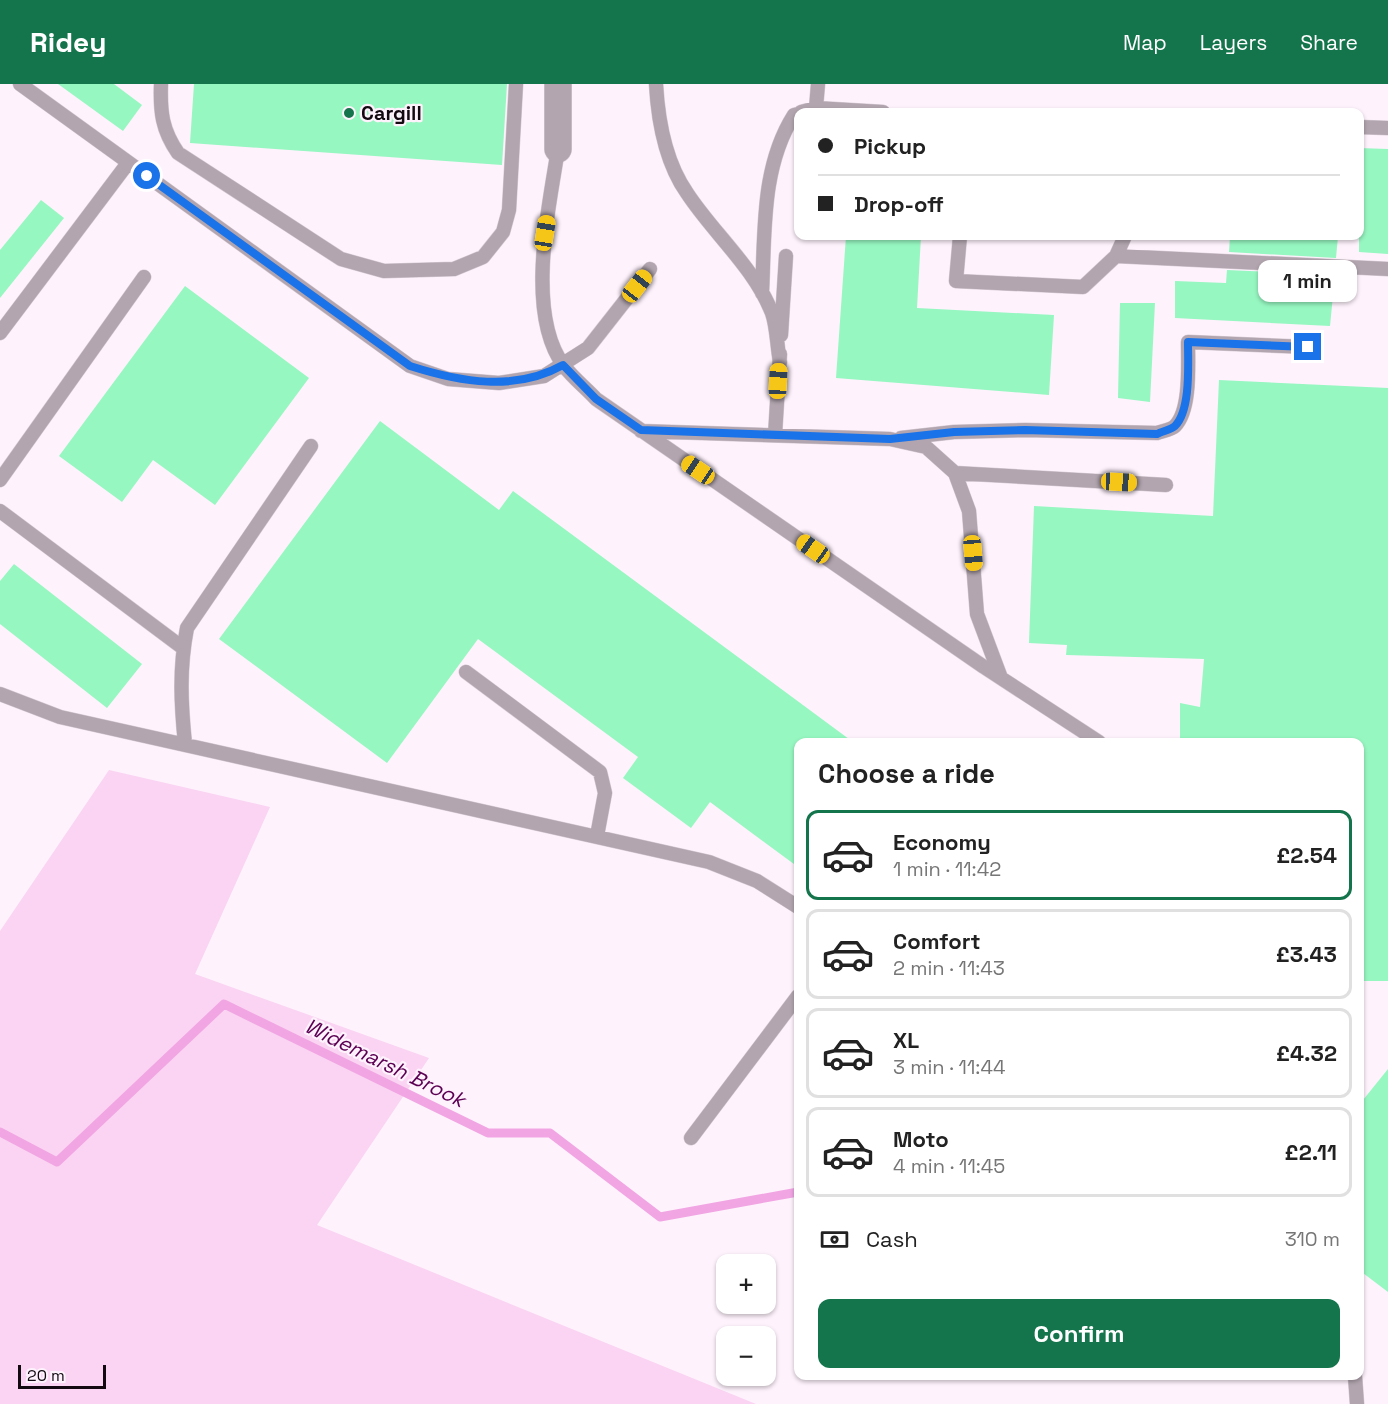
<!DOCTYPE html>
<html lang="en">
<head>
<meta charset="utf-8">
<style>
  :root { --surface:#fff; --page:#f2f2f2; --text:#222; --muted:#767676; --line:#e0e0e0; --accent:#14744b }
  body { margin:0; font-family:"Space Grotesk",sans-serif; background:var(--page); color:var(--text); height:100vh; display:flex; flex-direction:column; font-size:22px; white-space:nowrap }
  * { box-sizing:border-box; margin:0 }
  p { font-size:20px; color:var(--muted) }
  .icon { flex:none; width:33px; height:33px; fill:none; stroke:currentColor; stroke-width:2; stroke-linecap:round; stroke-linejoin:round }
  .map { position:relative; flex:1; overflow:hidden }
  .details { position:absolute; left:794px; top:654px; width:570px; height:642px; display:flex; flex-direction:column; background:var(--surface); border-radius:12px; box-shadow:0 2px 4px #0004 }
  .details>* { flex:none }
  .top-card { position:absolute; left:794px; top:24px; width:570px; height:132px; border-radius:12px; box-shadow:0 2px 4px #0004; display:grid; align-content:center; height:132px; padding:0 24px; background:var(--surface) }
  .fabs { position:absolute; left:716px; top:1170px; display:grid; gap:12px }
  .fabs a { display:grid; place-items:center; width:60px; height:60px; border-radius:12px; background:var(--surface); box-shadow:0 2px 4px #0004; font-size:30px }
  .scale { position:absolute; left:18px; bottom:15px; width:88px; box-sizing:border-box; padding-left:6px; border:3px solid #120911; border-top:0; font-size:16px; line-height:21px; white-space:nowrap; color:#120911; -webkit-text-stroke:4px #fef2fc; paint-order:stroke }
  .end { position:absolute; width:27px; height:27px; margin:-14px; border:8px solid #1a73e8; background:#fff; box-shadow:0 0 0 3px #fff }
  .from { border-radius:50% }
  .bubble { position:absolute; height:42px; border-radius:12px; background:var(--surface); box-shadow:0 2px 4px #0004; font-size:20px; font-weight:800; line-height:42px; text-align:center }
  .car { position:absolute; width:18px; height:36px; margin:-18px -9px; border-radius:8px; box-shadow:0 0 4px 2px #0007; background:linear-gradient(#f5c518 24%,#345 0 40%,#f5c518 0 76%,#345 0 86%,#f5c518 0) }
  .top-card b { display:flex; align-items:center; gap:21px; height:57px; font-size:22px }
  .top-card b+b { border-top:2px solid var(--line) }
  .top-card i { width:15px; height:15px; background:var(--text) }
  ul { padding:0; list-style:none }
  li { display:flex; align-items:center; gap:18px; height:90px; margin:0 12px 9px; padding:0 12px; border:3px solid var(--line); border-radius:12px }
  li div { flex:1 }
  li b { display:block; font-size:22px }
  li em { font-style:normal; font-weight:800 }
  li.current { border-color:var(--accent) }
  li>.icon { width:54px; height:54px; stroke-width:1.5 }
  h2 { padding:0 24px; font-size:27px; line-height:72px }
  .pay { display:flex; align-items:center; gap:15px; height:66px; padding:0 24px; font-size:22px }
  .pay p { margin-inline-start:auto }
  .action { display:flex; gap:12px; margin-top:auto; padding:12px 24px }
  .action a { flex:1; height:69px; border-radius:12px; background:var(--accent); color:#fff; font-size:24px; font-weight:800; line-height:69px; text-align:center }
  header { display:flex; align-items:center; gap:36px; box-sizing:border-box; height:84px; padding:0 30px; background:var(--accent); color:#fff }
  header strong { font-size:28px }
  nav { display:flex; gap:33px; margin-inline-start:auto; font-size:21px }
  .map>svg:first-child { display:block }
</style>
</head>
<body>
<header>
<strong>Ridey</strong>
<nav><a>Map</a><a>Layers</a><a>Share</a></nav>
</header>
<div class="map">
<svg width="1388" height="1320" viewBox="0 0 1388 1320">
  <rect width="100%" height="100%" fill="#fef2fc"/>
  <path fill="#fad4f2" d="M 109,686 L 270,723 L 195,890 L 429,974 L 317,1141 L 756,1320 L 0,1320 L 0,847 Z"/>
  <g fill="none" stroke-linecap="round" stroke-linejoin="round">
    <path stroke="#f1a5e3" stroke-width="9" d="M 0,1048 L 57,1078 L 224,920 L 488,1049 L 550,1049 L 660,1133 L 798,1108"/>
  </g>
  <path fill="#96f7c1" d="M 58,0 L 114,0 L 142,21 L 123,47 Z
    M 194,0 L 507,0 L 502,81 L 190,59 Z
    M 1359,64 L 1388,65 L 1388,170 L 1359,168 Z
    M 41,116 L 64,134 L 0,214 L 0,166 Z
    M 846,152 L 921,152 L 917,224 L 1054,231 L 1049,311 L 836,294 Z
    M 1230,152 L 1338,152 L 1336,174 L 1229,168 Z
    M 1227,186 L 1335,191 L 1330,242 L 1175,234 L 1175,197 L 1226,199 Z
    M 185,202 L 309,294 L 215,421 L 153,376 L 122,418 L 59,372 Z
    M 1120,219 L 1155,219 L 1150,318 L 1118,314 Z
    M 1219,296 L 1388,304 L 1388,897 L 1359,897 L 1359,658 L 1180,658 L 1180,619 L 1200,623 L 1204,575 L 1066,571 L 1067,561 L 1029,559 L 1034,422 L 1213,432 Z
    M 380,337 L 499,426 L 513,407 L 853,658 L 798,658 L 798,783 L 710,718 L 691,744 L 623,694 L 638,673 L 478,555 L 387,679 L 219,555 Z
    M 14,480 L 142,580 L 107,624 L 0,540 L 0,497 Z
    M 1388,985 L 1388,1208 L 1359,1186 L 1359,1021 Z"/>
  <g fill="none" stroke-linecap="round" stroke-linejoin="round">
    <defs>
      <path id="lane" d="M 20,0 L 410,282 L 448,295 L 499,299 L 544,292 L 588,264 L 650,185
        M 161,0 C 160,28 162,46 178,69 L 341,175 L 384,187 L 454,185 L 483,173 L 503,148 L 509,126 L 516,0
        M 656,0 C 658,36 666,79 687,109 C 713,149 754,183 772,229 C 777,243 777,263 780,278
        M 816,24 L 818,0
        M 801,28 L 816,24 L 883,28
        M 1359,43 L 1388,44
        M 558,65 C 549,124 525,230 564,282 C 573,294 586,304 596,315 L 984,583 L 1099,658
        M 960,152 L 956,197 L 1083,203 L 1116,172 L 1125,152
        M 1116,172 L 1388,185
        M 762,209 C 765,148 761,83 794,31 L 798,30
        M 0,249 L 128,79
        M 781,251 L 786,172
        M 641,347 L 890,355 L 926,363 L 955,389 L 969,427 L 977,530 L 1001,594
        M 775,351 L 780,270
        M 901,354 L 954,348 L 1025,346 L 1157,349 C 1162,347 1171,346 1175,342 C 1191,326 1188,280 1188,258 L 1308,263
        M 955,389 L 1166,401
        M 0,396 L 144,193
        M 0,427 L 183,564
        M 466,588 L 600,688 L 605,709 L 597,752
        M 0,610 L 60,633 L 709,778 L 757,797 L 798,823
        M 185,660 C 181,620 179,585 187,544 L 311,362
        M 691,1054 L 798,912
        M 1355,1292 L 1357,1320"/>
      <path id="street" d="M 558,65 L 558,0"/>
    </defs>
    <use href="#lane" stroke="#d8cdd6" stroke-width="15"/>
    <use href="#street" stroke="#d8cdd6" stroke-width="28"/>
    <use href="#lane" stroke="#b2a5af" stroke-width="14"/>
    <use href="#street" stroke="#b2a5af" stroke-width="27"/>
  </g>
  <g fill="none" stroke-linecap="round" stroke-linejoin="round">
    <path stroke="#1a73e8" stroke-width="8" d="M 147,92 L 410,282 C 460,298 515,308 563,281 L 596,315 L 641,346 L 890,355 L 954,348 L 1025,346 L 1157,350 C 1162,347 1171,346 1175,342 C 1191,326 1188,280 1188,258 L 1308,263"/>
  </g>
  <circle fill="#14744b" stroke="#fef2fc" stroke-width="2" cx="349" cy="29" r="6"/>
  <g text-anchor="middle" stroke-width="4.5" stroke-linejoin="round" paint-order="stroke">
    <g font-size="20" font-weight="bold" fill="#120911" stroke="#fef2fc" text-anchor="start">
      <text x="361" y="36">Cargill</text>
    </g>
    <g font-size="21" font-style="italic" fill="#5c0053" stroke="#fef2fc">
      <text transform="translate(385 979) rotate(26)" y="7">Widemarsh Brook</text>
    </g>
  </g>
</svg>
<div class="fabs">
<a>+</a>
<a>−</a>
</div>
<div class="scale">20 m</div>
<i class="end from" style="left:147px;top:92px"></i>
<i class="end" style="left:1308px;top:263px"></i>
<div class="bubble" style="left:1258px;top:176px;width:99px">1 min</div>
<i class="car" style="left:545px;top:149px;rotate:9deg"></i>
<i class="car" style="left:637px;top:202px;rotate:38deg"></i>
<i class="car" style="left:778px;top:297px;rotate:3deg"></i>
<i class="car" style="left:698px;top:386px;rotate:304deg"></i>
<i class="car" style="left:1119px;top:398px;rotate:93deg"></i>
<i class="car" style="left:813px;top:465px;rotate:305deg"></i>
<i class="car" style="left:973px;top:469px;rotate:175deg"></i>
<div class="top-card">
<b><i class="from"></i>Pickup</b>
<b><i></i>Drop-off</b>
</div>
<section class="details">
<h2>Choose a ride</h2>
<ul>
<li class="current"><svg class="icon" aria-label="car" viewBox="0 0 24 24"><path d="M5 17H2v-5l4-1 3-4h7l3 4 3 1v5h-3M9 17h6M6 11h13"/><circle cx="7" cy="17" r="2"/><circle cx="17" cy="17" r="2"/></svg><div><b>Economy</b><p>1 min · 11:42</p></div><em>£2.54</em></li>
<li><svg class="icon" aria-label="car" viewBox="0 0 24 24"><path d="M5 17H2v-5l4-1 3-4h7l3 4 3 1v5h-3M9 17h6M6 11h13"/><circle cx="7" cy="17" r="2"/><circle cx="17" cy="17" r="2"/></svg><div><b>Comfort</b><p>2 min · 11:43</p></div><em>£3.43</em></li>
<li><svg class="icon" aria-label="car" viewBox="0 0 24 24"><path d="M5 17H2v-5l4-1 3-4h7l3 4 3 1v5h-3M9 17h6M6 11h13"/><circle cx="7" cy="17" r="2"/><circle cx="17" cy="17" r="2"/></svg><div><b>XL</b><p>3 min · 11:44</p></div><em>£4.32</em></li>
<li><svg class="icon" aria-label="car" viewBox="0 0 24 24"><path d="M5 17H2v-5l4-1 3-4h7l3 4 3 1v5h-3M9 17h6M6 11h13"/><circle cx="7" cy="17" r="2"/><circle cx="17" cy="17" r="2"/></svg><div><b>Moto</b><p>4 min · 11:45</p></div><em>£2.11</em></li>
</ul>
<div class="pay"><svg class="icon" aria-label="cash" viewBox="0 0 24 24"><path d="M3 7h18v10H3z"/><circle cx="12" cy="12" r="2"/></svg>Cash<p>310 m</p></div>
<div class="action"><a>Confirm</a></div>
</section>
</div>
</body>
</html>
